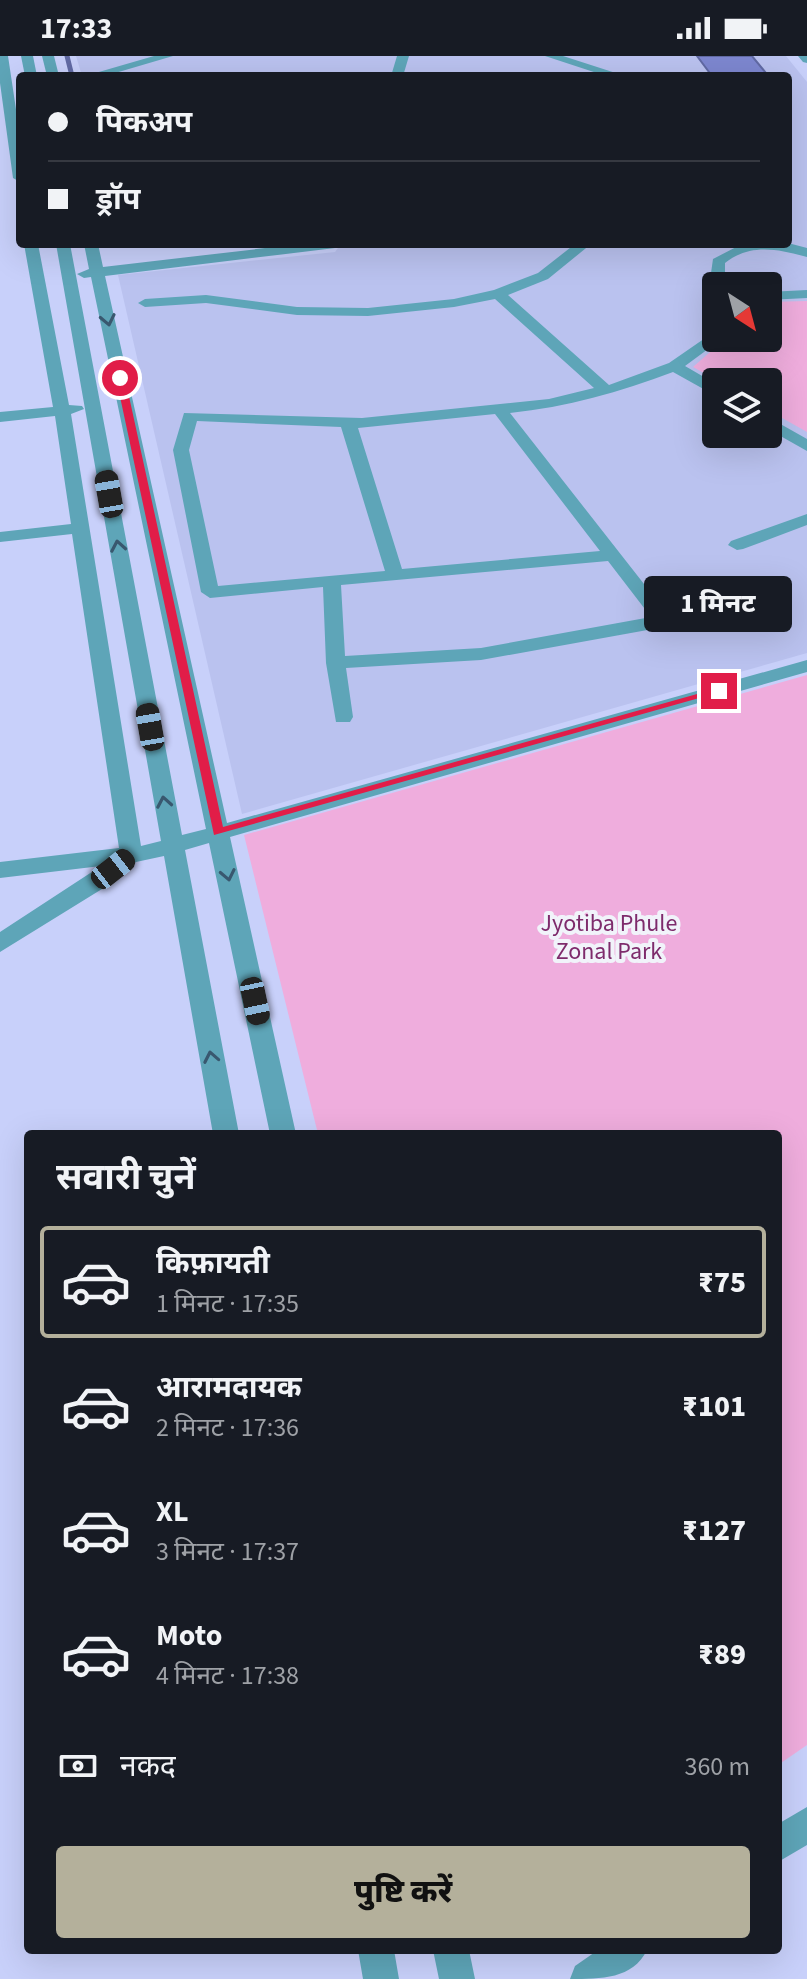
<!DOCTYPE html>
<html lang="hi">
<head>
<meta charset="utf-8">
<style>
  :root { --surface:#171b24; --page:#20242c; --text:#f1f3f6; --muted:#9ea1a6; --line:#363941; --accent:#b4b09b }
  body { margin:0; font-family:"Source Sans 3","Noto Sans Devanagari",sans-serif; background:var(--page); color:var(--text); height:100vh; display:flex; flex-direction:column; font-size:30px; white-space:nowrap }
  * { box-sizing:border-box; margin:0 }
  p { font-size:26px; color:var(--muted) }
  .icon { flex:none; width:44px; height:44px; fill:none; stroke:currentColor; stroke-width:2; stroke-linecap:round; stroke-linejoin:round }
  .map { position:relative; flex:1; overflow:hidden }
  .panel { position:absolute; left:24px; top:1074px; width:758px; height:824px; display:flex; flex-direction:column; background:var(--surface); border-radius:8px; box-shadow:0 8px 32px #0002 }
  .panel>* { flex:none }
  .guide { position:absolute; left:16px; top:16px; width:776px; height:176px; border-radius:8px; box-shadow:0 8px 32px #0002; display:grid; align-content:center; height:176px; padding:0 32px; background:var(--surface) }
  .needle { width:52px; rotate:144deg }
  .buttons { position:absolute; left:702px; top:216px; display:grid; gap:16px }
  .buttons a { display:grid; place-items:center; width:80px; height:80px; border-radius:8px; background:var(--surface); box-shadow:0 8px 32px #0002; font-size:40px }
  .end { position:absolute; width:36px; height:36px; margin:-18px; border:10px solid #e11d48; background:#fff; box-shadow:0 0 0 4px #fff }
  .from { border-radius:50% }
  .bubble { position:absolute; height:56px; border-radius:8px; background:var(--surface); box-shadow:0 8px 32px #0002; font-size:26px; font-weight:800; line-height:56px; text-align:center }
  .car { position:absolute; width:24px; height:48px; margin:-24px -12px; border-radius:10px; box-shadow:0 0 6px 2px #0007; background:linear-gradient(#222 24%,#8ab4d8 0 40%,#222 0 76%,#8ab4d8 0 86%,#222 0) }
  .guide b { display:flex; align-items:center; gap:28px; height:76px; font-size:30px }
  .guide b+b { border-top:2px solid var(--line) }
  .guide i { width:20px; height:20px; background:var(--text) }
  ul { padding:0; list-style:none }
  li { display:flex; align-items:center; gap:24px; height:112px; margin:0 16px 12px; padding:0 16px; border:4px solid transparent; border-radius:8px }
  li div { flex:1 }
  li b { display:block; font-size:30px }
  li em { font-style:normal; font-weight:800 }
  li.current { border-color:var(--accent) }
  li>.icon { width:72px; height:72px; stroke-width:1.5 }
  h2 { padding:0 32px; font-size:36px; line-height:96px }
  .pay { display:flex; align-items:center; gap:20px; height:88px; padding:0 32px; font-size:30px }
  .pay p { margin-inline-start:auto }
  .button { display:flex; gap:16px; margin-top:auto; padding:16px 32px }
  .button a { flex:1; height:92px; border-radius:8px; background:var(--accent); color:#111; font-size:32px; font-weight:800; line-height:92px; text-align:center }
  .status { display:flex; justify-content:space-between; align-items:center; height:56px; padding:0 40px; background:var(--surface); direction:ltr }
  .status svg { height:22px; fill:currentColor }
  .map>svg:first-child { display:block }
</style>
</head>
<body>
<div class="status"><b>17:33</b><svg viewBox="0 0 49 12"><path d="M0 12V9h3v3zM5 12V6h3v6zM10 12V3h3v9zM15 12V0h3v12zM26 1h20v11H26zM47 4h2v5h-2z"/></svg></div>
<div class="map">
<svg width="807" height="1923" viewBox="0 0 807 1923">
  <rect width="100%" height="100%" fill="#c8d0fa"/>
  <path fill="#bac2ef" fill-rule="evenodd" d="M 76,0 L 786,0 L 807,26 L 807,597 L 242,758 L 118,219 L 335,196 L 341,188 L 788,188 L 788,20 L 82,20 ZM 716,230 L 768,230 L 768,282 L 716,282 ZM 716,326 L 768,326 L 768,378 L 716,378 Z"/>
  <path fill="#efaddd" d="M 807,245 L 807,376 L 768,354 L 768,326 L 720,326 L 693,311 L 726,282 L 768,282 L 768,246 Z
    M 807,619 L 807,1689 L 778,1709 L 778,1078 L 318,1078 L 244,779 Z"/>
  <path fill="#7d87d0" stroke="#616aa4" stroke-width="2" d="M 697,0 L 752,0 L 766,17 L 712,20 Z"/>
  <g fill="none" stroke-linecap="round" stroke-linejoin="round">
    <path stroke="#616aa4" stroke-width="5" d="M 67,0 L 72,20"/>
    <path fill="#5ea5b8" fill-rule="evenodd" d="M 0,0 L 8,0 L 20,80 L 20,126 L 13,122 L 0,27 Z
      M 21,0 L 33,0 L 37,20 L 25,20 Z
      M 42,0 L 54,0 L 59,20 L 47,20 Z
      M 154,0 L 173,0 L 105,20 L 85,20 Z
      M 397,0 L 409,0 L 403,20 L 391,20 Z
      M 545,0 L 563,0 L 625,20 L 606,20 Z
      M 798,0 L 807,0 L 807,7 L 803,6 Z
      M 788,187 L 807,192 L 807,201 C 778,193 750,187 725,207 L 725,216 L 740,230 L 724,230 L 711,217 L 713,203 L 742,188 Z
      M 24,188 L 38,188 L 69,349 L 82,350 L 84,353 L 71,358 L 141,790 L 161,785 L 56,188 L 70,188 L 182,779 L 206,773 L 91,221 L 84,222 L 77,218 L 89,213 L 84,188 L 98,188 L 103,211 L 300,188 L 342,188 L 335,192 L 105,220 L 227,767 L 807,604 L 807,616 L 230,781 L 296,1078 L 270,1078 L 209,787 L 185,794 L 239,1078 L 213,1078 L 164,800 L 136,806 L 102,833 L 0,896 L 0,876 L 101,810 L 0,822 L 0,806 L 119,792 L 72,478 L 0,486 L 0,476 L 71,468 L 55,360 L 0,366 L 0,356 L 53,351 Z
      M 575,188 L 591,188 L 548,223 L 508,239 L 609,329 L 669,307 L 711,278 L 716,276 L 716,282 L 723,282 L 685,310 L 716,328 L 716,340 L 673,316 C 620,336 567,351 510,357 L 673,565 L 664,571 L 481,604 L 346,612 L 353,661 L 350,666 L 336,666 L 326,607 L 323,531 L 210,542 L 201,536 L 173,394 L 184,357 L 362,362 L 549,343 L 594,332 L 495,243 L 454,251 L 368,260 L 297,259 L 206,247 L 145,251 L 138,247 L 145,243 L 206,239 L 297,251 L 368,252 L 454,243 L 494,234 L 538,217 ZM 495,358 L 600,495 L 402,513 L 358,372 ZM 197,365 L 341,371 L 385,515 L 218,530 L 189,394 ZM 608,505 L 651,561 L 481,592 L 345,600 L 341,529 Z
      M 807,234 L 807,242 L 768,244 L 768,236 Z
      M 768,361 L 807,383 L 807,395 L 768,373 Z
      M 807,458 L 807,469 L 743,493 L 737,494 L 728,489 L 731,485 Z
      M 807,1751 L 807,1789 L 778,1806 L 778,1768 Z
      M 358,1894 L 394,1894 L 399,1923 L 363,1923 Z
      M 433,1894 L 469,1894 L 475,1923 L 439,1923 Z
      M 598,1894 L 647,1894 C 633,1923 601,1923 570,1923 L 575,1910 Z"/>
  </g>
  <defs><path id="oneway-chevron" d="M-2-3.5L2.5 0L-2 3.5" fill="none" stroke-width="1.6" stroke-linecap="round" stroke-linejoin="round" transform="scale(2)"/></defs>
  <g stroke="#39586f">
    <use href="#oneway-chevron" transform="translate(108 264) rotate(78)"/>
    <use href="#oneway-chevron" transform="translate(118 490) rotate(-100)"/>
    <use href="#oneway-chevron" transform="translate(164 746) rotate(-100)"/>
    <use href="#oneway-chevron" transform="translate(228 819) rotate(78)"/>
    <use href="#oneway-chevron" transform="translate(211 1001) rotate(-101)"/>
  </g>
  <path fill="#e11d48" d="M 120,319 L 125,322 L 223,771 L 715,633 L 724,635 L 214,779 L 116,322 Z"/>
  <g text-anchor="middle" stroke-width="8" stroke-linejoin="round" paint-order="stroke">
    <g font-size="24" fill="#7e2b6c" stroke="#f1f3fa">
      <text x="609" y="875">Jyotiba Phule<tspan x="609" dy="28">Zonal Park</tspan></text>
    </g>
  </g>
</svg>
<div class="buttons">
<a><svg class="needle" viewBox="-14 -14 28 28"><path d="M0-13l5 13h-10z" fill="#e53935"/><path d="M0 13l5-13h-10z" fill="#9ea1a6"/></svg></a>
<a><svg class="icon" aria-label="layers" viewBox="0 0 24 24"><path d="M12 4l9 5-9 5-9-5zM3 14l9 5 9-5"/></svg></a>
</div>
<i class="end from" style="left:120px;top:322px"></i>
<i class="end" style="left:719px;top:635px"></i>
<div class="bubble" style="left:644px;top:520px;width:148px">1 मिनट</div>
<i class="car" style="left:109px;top:438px;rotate:350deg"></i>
<i class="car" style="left:150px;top:671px;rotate:350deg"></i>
<i class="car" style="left:113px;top:813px;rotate:52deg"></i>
<i class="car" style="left:255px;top:945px;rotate:168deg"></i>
<div class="guide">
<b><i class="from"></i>पिकअप</b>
<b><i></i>ड्रॉप</b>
</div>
<section class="panel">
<h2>सवारी चुनें</h2>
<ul>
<li class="current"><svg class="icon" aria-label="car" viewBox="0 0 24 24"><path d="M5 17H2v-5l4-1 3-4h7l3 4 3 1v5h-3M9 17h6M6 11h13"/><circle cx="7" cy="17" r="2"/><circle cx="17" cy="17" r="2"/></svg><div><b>किफ़ायती</b><p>1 मिनट · 17:35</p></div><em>₹75</em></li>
<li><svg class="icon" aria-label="car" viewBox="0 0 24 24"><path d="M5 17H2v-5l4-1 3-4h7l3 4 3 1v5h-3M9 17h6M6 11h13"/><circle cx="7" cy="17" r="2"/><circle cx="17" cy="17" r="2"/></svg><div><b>आरामदायक</b><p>2 मिनट · 17:36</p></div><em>₹101</em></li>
<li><svg class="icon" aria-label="car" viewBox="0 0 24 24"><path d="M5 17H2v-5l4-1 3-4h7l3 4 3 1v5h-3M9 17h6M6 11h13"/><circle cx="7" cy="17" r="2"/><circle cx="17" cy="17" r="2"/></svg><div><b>XL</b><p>3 मिनट · 17:37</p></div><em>₹127</em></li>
<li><svg class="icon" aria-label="car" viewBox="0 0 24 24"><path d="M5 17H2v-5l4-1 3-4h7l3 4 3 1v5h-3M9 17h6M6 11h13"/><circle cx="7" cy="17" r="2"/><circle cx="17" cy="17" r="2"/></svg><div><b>Moto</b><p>4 मिनट · 17:38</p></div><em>₹89</em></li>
</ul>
<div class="pay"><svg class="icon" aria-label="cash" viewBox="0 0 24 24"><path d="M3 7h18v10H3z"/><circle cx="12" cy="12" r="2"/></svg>नकद<p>360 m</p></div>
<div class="button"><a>पुष्टि करें</a></div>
</section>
</div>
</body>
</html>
